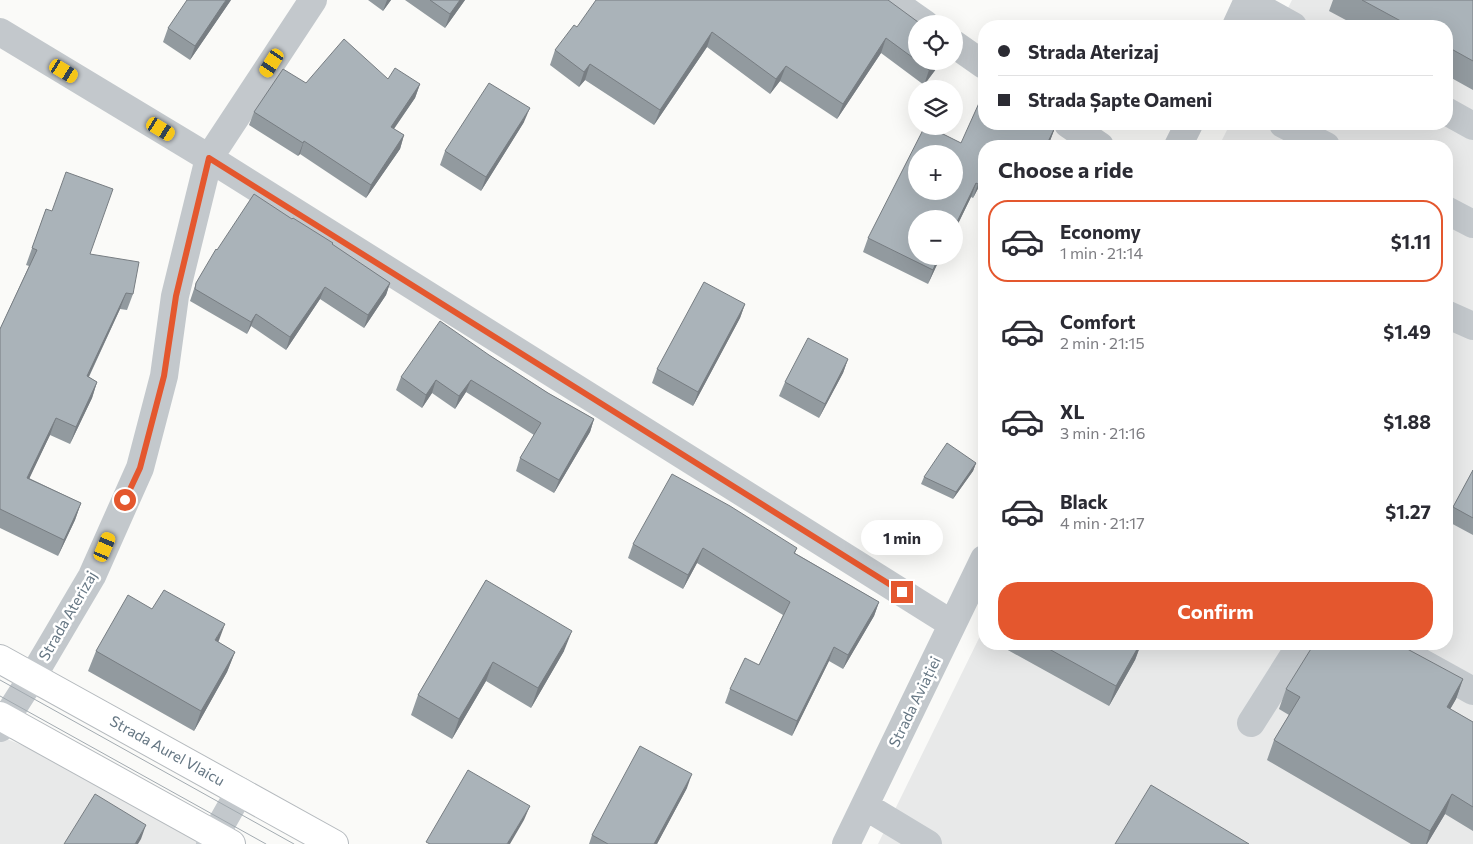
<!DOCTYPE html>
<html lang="en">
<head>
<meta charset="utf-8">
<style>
  :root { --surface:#fff; --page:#f7f7f7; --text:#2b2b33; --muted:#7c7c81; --line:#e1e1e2; --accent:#e4572e }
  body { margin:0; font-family:Commissioner,sans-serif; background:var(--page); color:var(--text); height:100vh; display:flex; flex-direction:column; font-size:19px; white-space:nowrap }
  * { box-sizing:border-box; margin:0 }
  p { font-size:16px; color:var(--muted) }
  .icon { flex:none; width:28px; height:28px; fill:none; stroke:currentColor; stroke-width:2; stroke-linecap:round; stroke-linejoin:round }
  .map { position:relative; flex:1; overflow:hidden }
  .panel { position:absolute; left:978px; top:140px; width:475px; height:510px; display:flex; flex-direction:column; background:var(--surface); border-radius:20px; box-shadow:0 5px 20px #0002 }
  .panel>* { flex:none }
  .top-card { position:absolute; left:978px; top:20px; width:475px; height:110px; border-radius:20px; box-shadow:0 5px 20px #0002; display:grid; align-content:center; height:110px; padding:0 20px; background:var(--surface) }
  .buttons { position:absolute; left:908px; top:15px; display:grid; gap:10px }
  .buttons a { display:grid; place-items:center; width:55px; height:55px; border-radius:50%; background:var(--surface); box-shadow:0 5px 20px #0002; font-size:25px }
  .end { position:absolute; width:22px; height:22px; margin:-11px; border:6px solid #e4572e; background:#fff; box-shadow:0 0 0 2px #fff }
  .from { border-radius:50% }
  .bubble { position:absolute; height:35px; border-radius:18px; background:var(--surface); box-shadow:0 5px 20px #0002; font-size:16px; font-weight:700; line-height:35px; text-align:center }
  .car { position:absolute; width:15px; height:30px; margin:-15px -8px; border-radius:6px; box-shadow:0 0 4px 1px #0007; background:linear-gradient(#f5c518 24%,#345 0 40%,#f5c518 0 76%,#345 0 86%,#f5c518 0) }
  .top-card b { display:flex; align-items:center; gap:18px; height:48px; font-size:19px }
  .top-card b+b { border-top:1px solid var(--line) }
  .top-card i { width:12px; height:12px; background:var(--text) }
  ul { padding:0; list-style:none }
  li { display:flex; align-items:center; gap:15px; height:82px; margin:0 10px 8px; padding:0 10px; border:2px solid transparent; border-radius:20px }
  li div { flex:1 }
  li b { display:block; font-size:19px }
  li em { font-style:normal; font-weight:700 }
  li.selected { border-color:var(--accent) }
  li>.icon { width:45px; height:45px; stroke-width:1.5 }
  h2 { padding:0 20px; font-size:22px; line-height:60px }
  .primary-button { display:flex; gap:10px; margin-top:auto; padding:10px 20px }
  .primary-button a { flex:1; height:58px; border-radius:20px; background:var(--accent); color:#fff; font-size:20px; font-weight:700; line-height:58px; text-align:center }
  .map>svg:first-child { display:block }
</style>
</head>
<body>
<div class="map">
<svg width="1473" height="844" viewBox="0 0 1473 844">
  <rect width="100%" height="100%" fill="#fafaf8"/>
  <path fill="#e8e9e9" d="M 1292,0 L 1473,0 L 1473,844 L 878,844 L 984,628 L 984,644 L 1446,644 L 1446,146 L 1219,146 L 1230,124 L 1446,124 L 1446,26 L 1279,26 Z
    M 0,736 L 201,821 L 238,844 L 0,844 Z"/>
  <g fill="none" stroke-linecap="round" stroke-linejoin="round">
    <defs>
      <path id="major" d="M 0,659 L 334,844
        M 0,716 L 231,844"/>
    </defs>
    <use href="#major" stroke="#b5babe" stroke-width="30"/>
    <path stroke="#c3c8cc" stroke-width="28" d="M 891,0 L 925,24
      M 1248,1 L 1293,26
      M 1236,26 L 1248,0
      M 0,32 L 209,158 L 952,624
      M 954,44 L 984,65
      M 1446,111 L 1473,126
      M 1068,124 L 1100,146
      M 1283,124 L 1326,146
      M 1178,146 L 1189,124
      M 1446,210 L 1473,224
      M 1446,314 L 1473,326
      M 1388,644 L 1473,691
      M 1251,723 L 1301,644
      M 0,728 L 33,676 L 92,576 L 140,468 L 164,376 L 175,296 L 209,158 L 313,0
      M 865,806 L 928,844
      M 210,844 L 240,791
      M 846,844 L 984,559"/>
    <use href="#major" stroke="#fff" stroke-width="28"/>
    <path stroke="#a2aab0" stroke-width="1" d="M 0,680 L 294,844
      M 0,696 L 266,844"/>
  </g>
  <path fill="#929a9f" d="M 231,0 L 190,60 L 163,42 L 168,28 Z
    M 368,0 L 391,0 L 383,11 Z
    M 405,0 L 465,0 L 445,28 Z
    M 1333,0 L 1473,0 L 1473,90 L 1446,75 L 1446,26 L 1357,26 L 1329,11 Z
    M 916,24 L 916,61 L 942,61 L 924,85 L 881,53 L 837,119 L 780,81 L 770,94 L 707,47 L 654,125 L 585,80 L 579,87 L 550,65 L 555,50 L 577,27 Z
    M 388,79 L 420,84 L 415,98 L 394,129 L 404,135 L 400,149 L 366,198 L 300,154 L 298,156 L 249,125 L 254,112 L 306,83 Z
    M 524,122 L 481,191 L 440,165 L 445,151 Z
    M 1056,125 L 1048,146 L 984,146 L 984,177 L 973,198 L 971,197 L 954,232 L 954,219 L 916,256 L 941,256 L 928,284 L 863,252 L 868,238 L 961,143 Z
    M 46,209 L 90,254 L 133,294 L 127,310 L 120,309 L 89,377 L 97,382 L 92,398 L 70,444 L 50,435 L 29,478 L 81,503 L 75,520 L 58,556 L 0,528 L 0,329 L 29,266 L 26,265 Z
    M 292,219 L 332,245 L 390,283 L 386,295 L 364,328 L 320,299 L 286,350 L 251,326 L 247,334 L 190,301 L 196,283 L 217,250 Z
    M 745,304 L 740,318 L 693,406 L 652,383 L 657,369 Z
    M 489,355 L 548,393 L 594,419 L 590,432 L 554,493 L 516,471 L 520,458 L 534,435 L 466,392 L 455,409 L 432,393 L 422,408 L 396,390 L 401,377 Z
    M 848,359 L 843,373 L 819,418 L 779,396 L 785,382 Z
    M 976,463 L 973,471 L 953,499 L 921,484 L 924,477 Z
    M 1473,470 L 1473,535 L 1447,521 L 1453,507 Z
    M 633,544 L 797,548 L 795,553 L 879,602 L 874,616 L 843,669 L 829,661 L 792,736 L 725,703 L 730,689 L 759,665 L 783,615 L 697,563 L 683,589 L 628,558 Z
    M 486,580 L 564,651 L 531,708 L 486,681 L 452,739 L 411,715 L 418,695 Z
    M 152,609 L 218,642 L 235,652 L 227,672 L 194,731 L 88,671 L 96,651 Z
    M 984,624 L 984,637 L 980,634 Z
    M 997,644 L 1141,644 L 1135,660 L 1109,706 Z
    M 1346,647 L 1463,679 L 1456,699 L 1450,709 L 1473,722 L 1473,831 L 1445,814 L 1427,844 L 1411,844 L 1267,760 L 1274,740 L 1289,715 L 1279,709 L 1286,689 Z
    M 687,788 L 657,844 L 589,844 L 592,835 Z"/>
  <path fill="#777d82" d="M 226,0 L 231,0 L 190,60 L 195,46 Z
    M 387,0 L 391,0 L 383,11 Z
    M 460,0 L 465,0 L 445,28 L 450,14 Z
    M 712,32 L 707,47 L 654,125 L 660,110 Z
    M 886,38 L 881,53 L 837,119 L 843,104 Z
    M 936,61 L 942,61 L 924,85 L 929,70 Z
    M 590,64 L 585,80 L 579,87 L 584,72 Z
    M 786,66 L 780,81 L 770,94 L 776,79 Z
    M 420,84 L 415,98 L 386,140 L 391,127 Z
    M 530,108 L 524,122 L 481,191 L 486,177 Z
    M 1056,125 L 1048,146 L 1046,146 Z
    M 404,135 L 400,149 L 366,198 L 371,185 Z
    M 304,141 L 300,154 L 298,156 L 303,143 Z
    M 984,173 L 984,177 L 973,198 L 978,184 Z
    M 976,183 L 971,197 L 954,232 L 954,228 Z
    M 939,256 L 941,256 L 928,284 L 933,270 Z
    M 390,283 L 386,295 L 364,328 L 368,315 Z
    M 325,287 L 320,299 L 286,350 L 290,337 Z
    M 126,293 L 120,309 L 81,393 L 87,376 Z
    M 745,304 L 740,318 L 693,406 L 698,392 Z
    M 256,314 L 251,326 L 247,334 L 251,322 Z
    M 848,359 L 843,373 L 819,418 L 825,404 Z
    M 436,380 L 432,393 L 422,408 L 426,395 Z
    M 471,380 L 466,392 L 455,409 L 459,396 Z
    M 97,382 L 92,398 L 70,444 L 76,427 Z
    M 56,418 L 50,435 L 22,494 L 27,478 Z
    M 594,419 L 590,432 L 554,493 L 559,480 Z
    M 976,463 L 973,471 L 953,499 L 956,492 Z
    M 81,503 L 75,520 L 58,556 L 64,540 Z
    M 703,548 L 697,563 L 683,589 L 688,575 Z
    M 879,602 L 874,616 L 843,669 L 848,655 Z
    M 225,624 L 218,643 L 215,640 Z
    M 572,631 L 564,651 L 531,708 L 538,688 Z
    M 1140,644 L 1141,644 L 1135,660 L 1109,706 L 1116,686 Z
    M 834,647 L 829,661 L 792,736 L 797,721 Z
    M 235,652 L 227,672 L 194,731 L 201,711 Z
    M 493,662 L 486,681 L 452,739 L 459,719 Z
    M 1463,679 L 1456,699 L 1440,727 L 1447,707 Z
    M 692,774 L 687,788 L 657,844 L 654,844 Z
    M 1452,794 L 1445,814 L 1427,844 L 1426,844 L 1430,831 Z
    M 530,806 L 524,820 L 510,844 L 507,844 Z
    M 146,825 L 141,839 L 138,844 L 135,844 Z"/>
  <path fill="#aab3b9" stroke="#777d82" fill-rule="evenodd" d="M 187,0 L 226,0 L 195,46 L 168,28 Z
    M 430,0 L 460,0 L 450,14 Z
    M 596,0 L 888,0 L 918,22 L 920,20 L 928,24 L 916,24 L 916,60 L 886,38 L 843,104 L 786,66 L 776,79 L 712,32 L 660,110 L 590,64 L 584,72 L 555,50 L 574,25 L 577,27 Z
    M 1362,0 L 1473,0 L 1473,61 L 1446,46 L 1446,26 L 1410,26 Z
    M 939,21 L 942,24 L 931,24 Z
    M 344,39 L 388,79 L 395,68 L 420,84 L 391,127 L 404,135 L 371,185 L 304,141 L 303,143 L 254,112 L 283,69 L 306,83 Z
    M 917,61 L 936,61 L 929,70 Z
    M 489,83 L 530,108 L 486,177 L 445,151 Z
    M 984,92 L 984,124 L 1054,124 L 1056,125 L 1046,146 L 1001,146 L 998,145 L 997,146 L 984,146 L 984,173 L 978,184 L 976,183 L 954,228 L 954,219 L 916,219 L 916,256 L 939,256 L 933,270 L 868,238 L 925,126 L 927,126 L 961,143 ZM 916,154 L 954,154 L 954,191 L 916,191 Z
    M 66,172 L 113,189 L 90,254 L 139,262 L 133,294 L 126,293 L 87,376 L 97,382 L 76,427 L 56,418 L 27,478 L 81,503 L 64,540 L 0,509 L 0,329 L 37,250 L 32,248 L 46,209 L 52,211 Z
    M 254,194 L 292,219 L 293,218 L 333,243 L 332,244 L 390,283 L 368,315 L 325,287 L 290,337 L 256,314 L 251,322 L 195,289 L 196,283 L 216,249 L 217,250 Z
    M 704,282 L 745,304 L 698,392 L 657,369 Z
    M 440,321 L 489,355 L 548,393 L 594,419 L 559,480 L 520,458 L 541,423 L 471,380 L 459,396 L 436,380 L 426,395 L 401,377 Z
    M 808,338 L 848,359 L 825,404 L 785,382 Z
    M 947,443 L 976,463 L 956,492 L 924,477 Z
    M 1473,470 L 1473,518 L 1453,507 Z
    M 672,474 L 730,506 L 797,548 L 794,553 L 879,602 L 848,655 L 834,647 L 797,721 L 730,689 L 745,658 L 759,665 L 790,602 L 703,548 L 688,575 L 633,544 Z
    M 486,580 L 572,631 L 538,688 L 493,662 L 459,719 L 418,695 Z
    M 164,590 L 225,624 L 215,640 L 235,652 L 201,711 L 96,651 L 128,595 L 152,609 Z
    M 1040,644 L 1140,644 L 1116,686 Z
    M 1314,644 L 1340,644 L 1346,647 L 1348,644 L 1398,644 L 1463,679 L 1447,707 L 1473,722 L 1473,807 L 1452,794 L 1430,831 L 1274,740 L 1300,697 L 1286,689 Z
    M 640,746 L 692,774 L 654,844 L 608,844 L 592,835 Z
    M 468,770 L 530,806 L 507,844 L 430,844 L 426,842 Z
    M 1151,785 L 1249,844 L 1115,844 Z
    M 95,794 L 146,825 L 135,844 L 64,844 Z"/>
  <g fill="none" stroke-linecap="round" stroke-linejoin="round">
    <path stroke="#e4572e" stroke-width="6" d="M 125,500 L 140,468 L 164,376 L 176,296 L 209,158 L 902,592"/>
  </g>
  <g text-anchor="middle" stroke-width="5" stroke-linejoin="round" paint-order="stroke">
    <g font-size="15" fill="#657683" stroke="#fff">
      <text transform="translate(68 616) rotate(-60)" y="5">Strada Aterizaj</text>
      <text transform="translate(915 702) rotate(-64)" y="5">Strada Aviației</text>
      <text transform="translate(167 751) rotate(29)" y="5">Strada Aurel Vlaicu</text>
    </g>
  </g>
</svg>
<div class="buttons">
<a><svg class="icon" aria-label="locate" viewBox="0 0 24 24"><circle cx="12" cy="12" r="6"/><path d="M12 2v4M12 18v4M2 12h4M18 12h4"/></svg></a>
<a><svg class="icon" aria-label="layers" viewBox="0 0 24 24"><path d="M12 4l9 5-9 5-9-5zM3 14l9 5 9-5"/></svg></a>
<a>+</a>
<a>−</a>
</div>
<i class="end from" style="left:125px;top:500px"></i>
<i class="end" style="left:902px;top:592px"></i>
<div class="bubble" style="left:861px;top:520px;width:82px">1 min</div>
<i class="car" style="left:272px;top:63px;rotate:213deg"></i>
<i class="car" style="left:64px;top:71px;rotate:121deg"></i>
<i class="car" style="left:161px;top:129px;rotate:121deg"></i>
<i class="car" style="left:105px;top:547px;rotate:23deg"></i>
<div class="top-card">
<b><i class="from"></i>Strada Aterizaj</b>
<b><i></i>Strada Șapte Oameni</b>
</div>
<section class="panel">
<h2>Choose a ride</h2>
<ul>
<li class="selected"><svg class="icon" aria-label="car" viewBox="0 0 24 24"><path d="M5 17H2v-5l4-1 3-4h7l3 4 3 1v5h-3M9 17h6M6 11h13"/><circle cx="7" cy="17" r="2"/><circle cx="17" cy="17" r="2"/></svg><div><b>Economy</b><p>1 min · 21:14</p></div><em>$1.11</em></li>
<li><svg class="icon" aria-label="car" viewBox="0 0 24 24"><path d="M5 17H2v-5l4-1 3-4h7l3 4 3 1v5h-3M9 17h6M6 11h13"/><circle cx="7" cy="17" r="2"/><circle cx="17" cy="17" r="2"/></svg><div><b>Comfort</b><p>2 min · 21:15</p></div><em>$1.49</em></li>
<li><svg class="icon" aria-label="car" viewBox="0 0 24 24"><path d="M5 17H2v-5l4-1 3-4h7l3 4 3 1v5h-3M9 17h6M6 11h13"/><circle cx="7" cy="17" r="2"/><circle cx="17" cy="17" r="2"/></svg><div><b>XL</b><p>3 min · 21:16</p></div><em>$1.88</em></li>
<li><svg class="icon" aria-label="car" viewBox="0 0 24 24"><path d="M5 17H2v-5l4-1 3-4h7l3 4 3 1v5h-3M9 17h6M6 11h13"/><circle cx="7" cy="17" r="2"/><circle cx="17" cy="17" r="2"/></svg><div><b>Black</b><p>4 min · 21:17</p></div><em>$1.27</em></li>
</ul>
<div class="primary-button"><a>Confirm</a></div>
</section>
</div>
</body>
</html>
